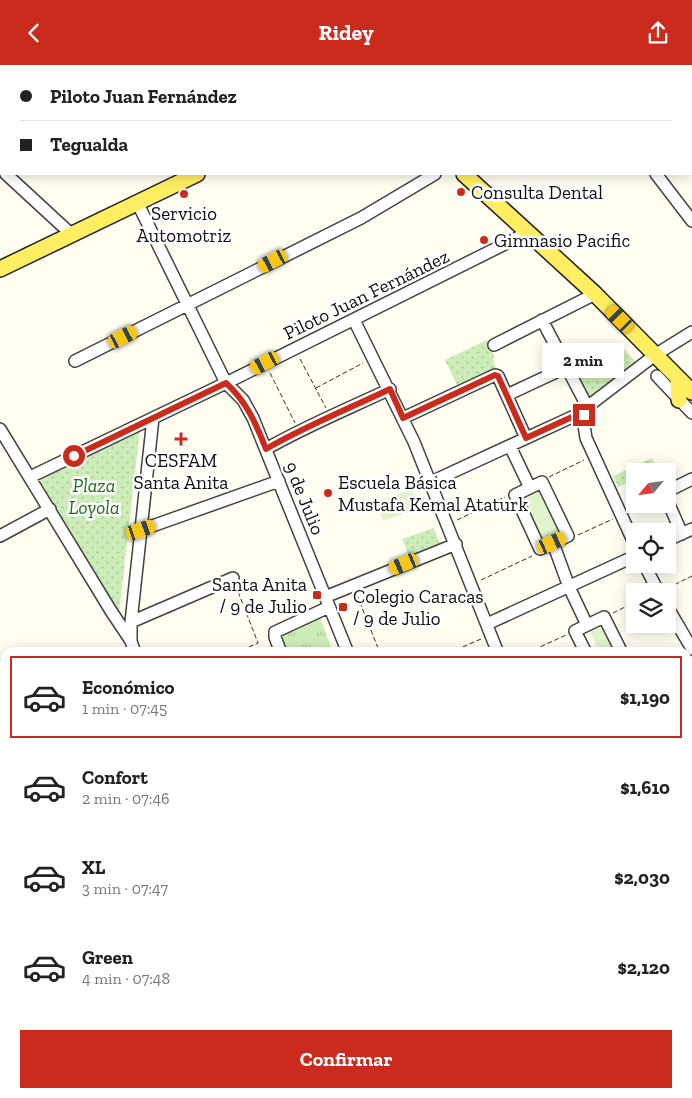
<!DOCTYPE html>
<html lang="es">
<head>
<meta charset="utf-8">
<style>
  :root { --surface:#fff; --page:#f2f2f2; --text:#222; --muted:#767676; --line:#e0e0e0; --accent:#cb2b1c }
  body { margin:0; font-family:"Zilla Slab",serif; background:var(--page); color:var(--text); height:100vh; display:flex; flex-direction:column; font-size:19px; white-space:nowrap }
  * { box-sizing:border-box; margin:0 }
  p { font-size:16px; color:var(--muted) }
  .icon { flex:none; width:28px; height:28px; fill:none; stroke:currentColor; stroke-width:2; stroke-linecap:round; stroke-linejoin:round }
  .map { position:relative; flex:1; overflow:hidden }
  .drawer { position:absolute; left:0px; top:582px; width:692px; height:451px; display:flex; flex-direction:column; background:var(--surface); border-radius:15px 15px 0 0; box-shadow:0 2px 12px #0003 }
  .drawer>* { flex:none }
  .hud { position:absolute; left:0px; top:0px; width:692px; height:110px; box-shadow:0 2px 12px #0003; display:grid; align-content:center; height:110px; padding:0 20px; background:var(--surface) }
  .needle { width:32px; rotate:241deg }
  .buttons { position:absolute; left:626px; top:398px; display:grid; gap:10px }
  .buttons a { display:grid; place-items:center; width:50px; height:50px; border-radius:0px; background:var(--surface); box-shadow:0 2px 12px #0003; font-size:25px }
  .end { position:absolute; width:22px; height:22px; margin:-11px; border:6px solid #cb2b1c; background:#fff; box-shadow:0 0 0 2px #fff }
  .from { border-radius:50% }
  .bubble { position:absolute; height:35px; border-radius:0px; background:var(--surface); box-shadow:0 2px 12px #0003; font-size:16px; font-weight:800; line-height:35px; text-align:center }
  .car { position:absolute; width:15px; height:30px; margin:-15px -8px; border-radius:6px; box-shadow:0 0 4px 1px #0007; background:linear-gradient(#f5c518 24%,#345 0 40%,#f5c518 0 76%,#345 0 86%,#f5c518 0) }
  .hud b { display:flex; align-items:center; gap:18px; height:48px; font-size:19px }
  .hud b+b { border-top:1px solid var(--line) }
  .hud i { width:12px; height:12px; background:var(--text) }
  ul { padding:9px 0 0; list-style:none }
  li { display:flex; align-items:center; gap:15px; height:82px; margin:0 10px 8px; padding:0 10px; border:2px solid transparent; border-radius:0px }
  li div { flex:1 }
  li b { display:block; font-size:19px }
  li em { font-style:normal; font-weight:800 }
  li.current { border-color:var(--accent) }
  li>.icon { width:45px; height:45px; stroke-width:1.5 }
  .button { display:flex; gap:10px; margin-top:auto; padding:10px 20px }
  .button a { flex:1; height:58px; border-radius:0px; background:var(--accent); color:#fff; font-size:20px; font-weight:800; line-height:58px; text-align:center }
  header { display:flex; justify-content:space-between; align-items:center; height:65px; padding:0 20px; background:var(--accent); color:#fff; font-size:22px; font-weight:800 }
  .map>svg:first-child { display:block }
</style>
</head>
<body>
<header><svg class="icon" aria-label="back" viewBox="0 0 24 24"><path d="M15 5l-7 7 7 7"/></svg>Ridey<svg class="icon" aria-label="share" viewBox="0 0 24 24"><path d="M12 15V3M7 8l5-5 5 5M5 13v7h14v-7"/></svg></header>
<div class="map">
<svg width="692" height="1033" viewBox="0 0 692 1033">
  <defs>
    <pattern id="grass-tufts" width="24" height="20" patternUnits="userSpaceOnUse" patternTransform="scale(1.25)"><rect width="24" height="20" fill="#ccedb7"/><path d="M3 7l-1-3M5 7V3M7 7l1-3M15 17l-1-3M17 17v-4M19 17l1-3" fill="none" stroke="#aeca9c"/></pattern>
    <pattern id="park-dots" width="8" height="8" patternUnits="userSpaceOnUse" patternTransform="scale(1.25)"><rect width="8" height="8" fill="#ccedb7"/><path d="M2 2h.1M6 6h.1" fill="none" stroke="#aeca9c" stroke-width="1.8" stroke-linecap="round"/></pattern>
  </defs>
  <rect width="100%" height="100%" fill="#fffef1"/>
  <path fill="url(#grass-tufts)" d="M 319,550 L 333,587 L 276,587 L 269,571 Z"/>
  <path fill="url(#park-dots)" d="M 487,275 L 495,292 L 492,293 L 498,307 L 459,324 L 445,295 Z
    M 624,285 L 636,297 L 589,335 L 578,312 Z
    M 140,363 L 119,549 L 39,414 Z
    M 652,393 L 657,405 L 654,406 L 635,406 L 635,415 L 618,422 L 613,411 Z
    M 434,463 L 440,479 L 409,491 L 402,474 Z"/>
  <path fill="#dff4ca" d="M 412,424 L 419,443 L 383,456 L 376,437 Z
    M 541,426 L 559,466 L 539,475 L 521,435 Z
    M 603,561 L 616,587 L 600,587 L 590,567 Z
    M 692,662 L 692,1033 L 688,1033 L 686,1029 L 688,664 Z
    M 332,1029 L 446,1029 L 447,1033 L 321,1033 Z"/>
  <g fill="none" stroke-linecap="round" stroke-linejoin="round">
    <defs>
      <path id="minor" d="M 119,0 L 120,1
        M 201,0 L 202,1
        M 575,0 L 576,1
        M 658,1 L 660,0
        M 691,55 L 692,56
        M 6,109 L 71,169
        M 656,109 L 692,156
        M 137,137 L 226,318 L 243,335 L 253,353 L 348,588
        M 354,255 L 414,377 L 498,588
        M 542,255 L 588,343
        M 494,280 L 595,229
        M 75,296 L 361,153 L 435,109
        M 657,311 L 692,348
        M 507,330 L 567,302
        M 403,353 L 495,310 L 498,311 L 526,373
        M 0,364 L 111,546 L 131,576 L 135,588
        M 510,381 L 530,423
        M 266,384 C 306,361 348,344 390,324
        M 30,412 L 226,318 L 529,167
        M 431,417 L 572,352 L 584,350
        M 542,417 L 568,471 L 540,484 L 515,430 Z
        M 668,426 L 692,414
        M 668,437 L 682,469
        M 141,465 L 279,416
        M 0,471 L 50,444
        M 668,475 L 692,464
        M 553,478 L 569,522 L 587,560
        M 635,480 L 586,373 L 583,354 L 586,345 L 591,339 L 655,290 L 692,267
        M 644,499 L 658,526
        M 325,532 L 456,479
        M 668,543 L 692,584
        M 131,557 L 233,513
        M 487,559 L 635,491
        M 131,576 L 131,557 L 153,353
        M 281,588 L 275,572 L 275,567 L 329,542
        M 586,588 L 575,566 L 604,552 L 622,588
        M 0,601 L 5,610
        M 688,644 L 692,642
        M 0,682 L 5,680
        M 0,892 L 5,889
        M 688,900 L 692,898
        M 0,922 L 5,933
        M 50,1029 L 52,1033
        M 133,1029 L 135,1033
        M 221,1029 L 223,1033
        M 290,1029 L 292,1033
        M 522,1029 L 524,1033
        M 678,1029 L 680,1033
        M 549,1033 L 557,1029
        M 586,1033 L 597,1029"/>
      <path id="major" d="M 350,0 L 352,1
        M 412,1 L 415,0
        M 432,1 L 434,0
        M 464,109 L 595,229 L 692,327
        M 0,204 L 197,109
        M 678,313 L 679,335"/>
    </defs>
    <use href="#minor" stroke="#424242" stroke-width="14"/>
    <use href="#major" stroke="#202020" stroke-width="18"/>
    <path stroke="#313131" stroke-width="1" stroke-dasharray="5 2.5" stroke-linecap="butt" d="M 300,294 L 326,343
      M 270,308 L 295,358
      M 316,323 L 363,298
      M 549,412 L 584,395
      M 457,455 L 505,432
      M 578,470 L 613,454
      M 481,515 L 532,491
      M 668,523 L 692,511
      M 357,530 L 380,588
      M 613,548 L 635,537
      M 235,588 L 258,578 L 237,524
      M 449,588 L 481,574
      M 527,588 L 566,570"/>
    <use href="#minor" stroke="#fff" stroke-width="11"/>
    <use href="#major" stroke="#ffee61" stroke-width="15"/>
  </g>
  <g fill="none" stroke-linecap="round" stroke-linejoin="round">
    <path stroke="#cb2b1c" stroke-width="6" d="M 74,391 L 226,318 C 247,337 256,359 266,384 C 306,361 348,344 390,324 L 403,353 L 495,310 L 498,311 L 526,373 L 572,352 L 584,350"/>
  </g>
  <g fill="#cb2b1c" stroke="#fff" stroke-width="2">
    <circle cx="461" cy="127" r="5"/>
    <circle cx="184" cy="129" r="5"/>
    <circle cx="484" cy="175" r="5"/>
    <path d="M178.5 366.5h5v5h5v5h-5v5h-5v-5h-5v-5h5z"/>
    <circle cx="328" cy="428" r="5"/>
    <rect x="312" y="525" width="10" height="10" rx="2.5"/>
    <rect x="338" y="537" width="10" height="10" rx="2.5"/>
  </g>
  <g text-anchor="middle" stroke-width="5" stroke-linejoin="round" paint-order="stroke">
    <g font-size="19" fill="#0f0f0f" stroke="#fff" text-anchor="start">
      <text x="471" y="134">Consulta Dental</text>
      <text x="184" y="155" text-anchor="middle">Servicio<tspan x="184" dy="22">Automotriz</tspan></text>
      <text x="494" y="182">Gimnasio Pacific</text>
      <text x="181" y="402" text-anchor="middle">CESFAM<tspan x="181" dy="22">Santa Anita</tspan></text>
      <text x="338" y="424">Escuela Básica<tspan x="338" dy="22">Mustafa Kemal Ataturk</tspan></text>
      <text x="307" y="526" text-anchor="end">Santa Anita<tspan x="307" dy="22">/ 9 de Julio</tspan></text>
      <text x="353" y="538">Colegio Caracas<tspan x="353" dy="22">/ 9 de Julio</tspan></text>
    </g>
    <g font-size="19" fill="#0f0f0f" stroke="#fff">
      <text transform="translate(366 229) rotate(-26)" y="7">Piloto Juan Fernández</text>
      <text transform="translate(305 433) rotate(68)" y="7">9 de Julio</text>
    </g>
    <g font-size="19" font-style="italic" fill="#1f6d1a" stroke="#fff">
      <text x="94" y="427">Plaza<tspan x="94" dy="22">Loyola</tspan></text>
    </g>
  </g>
</svg>
<div class="buttons">
<a><svg class="needle" viewBox="-14 -14 28 28"><path d="M0-13l5 13h-10z" fill="#e53935"/><path d="M0 13l5-13h-10z" fill="#767676"/></svg></a>
<a><svg class="icon" aria-label="locate" viewBox="0 0 24 24"><circle cx="12" cy="12" r="6"/><path d="M12 2v4M12 18v4M2 12h4M18 12h4"/></svg></a>
<a><svg class="icon" aria-label="layers" viewBox="0 0 24 24"><path d="M12 4l9 5-9 5-9-5zM3 14l9 5 9-5"/></svg></a>
</div>
<i class="end from" style="left:74px;top:391px"></i>
<i class="end" style="left:584px;top:350px"></i>
<div class="bubble" style="left:542px;top:278px;width:82px">2 min</div>
<i class="car" style="left:273px;top:196px;rotate:243deg"></i>
<i class="car" style="left:620px;top:254px;rotate:315deg"></i>
<i class="car" style="left:123px;top:272px;rotate:63deg"></i>
<i class="car" style="left:265px;top:298px;rotate:243deg"></i>
<i class="car" style="left:141px;top:465px;rotate:71deg"></i>
<i class="car" style="left:552px;top:478px;rotate:66deg"></i>
<i class="car" style="left:404px;top:499px;rotate:248deg"></i>
<div class="hud">
<b><i class="from"></i>Piloto Juan Fernández</b>
<b><i></i>Tegualda</b>
</div>
<section class="drawer">
<ul>
<li class="current"><svg class="icon" aria-label="car" viewBox="0 0 24 24"><path d="M5 17H2v-5l4-1 3-4h7l3 4 3 1v5h-3M9 17h6M6 11h13"/><circle cx="7" cy="17" r="2"/><circle cx="17" cy="17" r="2"/></svg><div><b>Económico</b><p>1 min · 07:45</p></div><em>$1,190</em></li>
<li><svg class="icon" aria-label="car" viewBox="0 0 24 24"><path d="M5 17H2v-5l4-1 3-4h7l3 4 3 1v5h-3M9 17h6M6 11h13"/><circle cx="7" cy="17" r="2"/><circle cx="17" cy="17" r="2"/></svg><div><b>Confort</b><p>2 min · 07:46</p></div><em>$1,610</em></li>
<li><svg class="icon" aria-label="car" viewBox="0 0 24 24"><path d="M5 17H2v-5l4-1 3-4h7l3 4 3 1v5h-3M9 17h6M6 11h13"/><circle cx="7" cy="17" r="2"/><circle cx="17" cy="17" r="2"/></svg><div><b>XL</b><p>3 min · 07:47</p></div><em>$2,030</em></li>
<li><svg class="icon" aria-label="car" viewBox="0 0 24 24"><path d="M5 17H2v-5l4-1 3-4h7l3 4 3 1v5h-3M9 17h6M6 11h13"/><circle cx="7" cy="17" r="2"/><circle cx="17" cy="17" r="2"/></svg><div><b>Green</b><p>4 min · 07:48</p></div><em>$2,120</em></li>
</ul>
<div class="button"><a>Confirmar</a></div>
</section>
</div>
</body>
</html>
